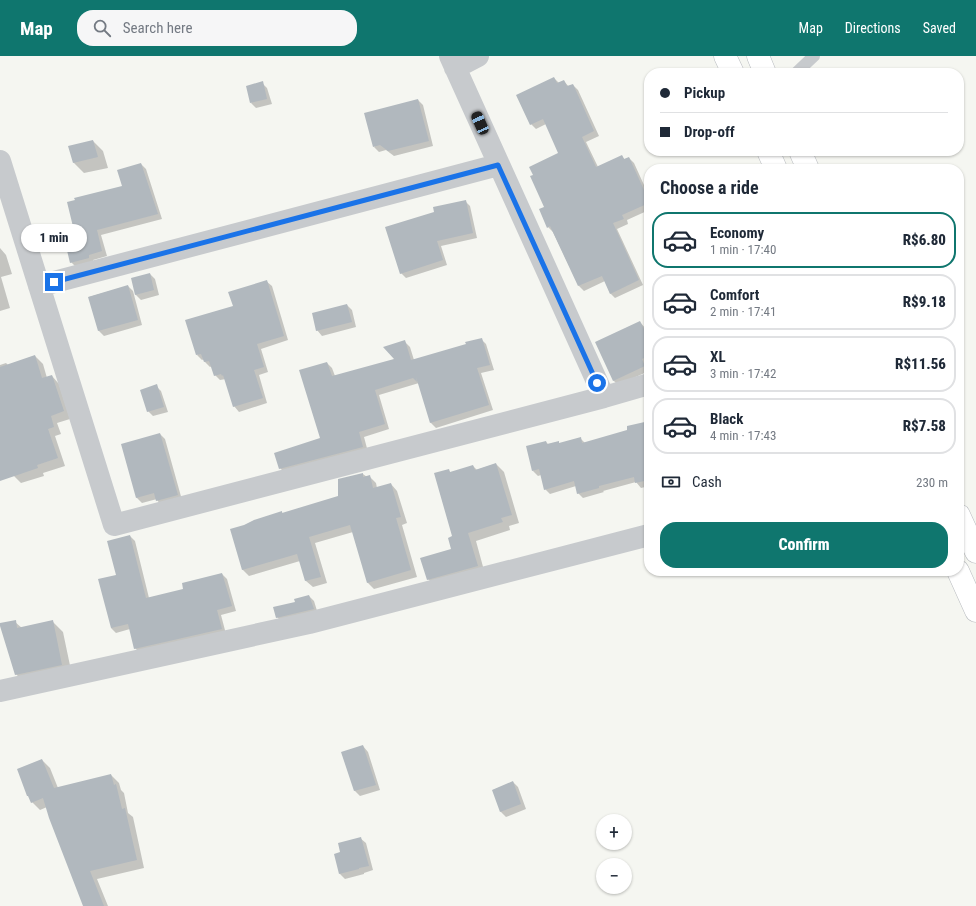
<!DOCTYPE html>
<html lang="en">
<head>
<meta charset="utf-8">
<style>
  :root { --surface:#fff; --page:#f6f6f7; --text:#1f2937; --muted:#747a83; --line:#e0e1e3; --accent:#0f766e }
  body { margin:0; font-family:"Roboto Condensed",sans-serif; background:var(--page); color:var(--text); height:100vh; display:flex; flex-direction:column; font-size:15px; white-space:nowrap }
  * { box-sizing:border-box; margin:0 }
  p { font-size:13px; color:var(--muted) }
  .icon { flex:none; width:22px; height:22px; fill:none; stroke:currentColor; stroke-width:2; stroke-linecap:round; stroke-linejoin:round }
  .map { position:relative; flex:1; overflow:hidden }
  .side { position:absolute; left:644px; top:108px; width:320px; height:412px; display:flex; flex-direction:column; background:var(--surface); border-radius:16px; box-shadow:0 1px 3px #0004 }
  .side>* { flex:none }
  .hud { position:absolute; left:644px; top:12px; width:320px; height:88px; border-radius:16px; box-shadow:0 1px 3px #0004; display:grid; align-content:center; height:88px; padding:0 16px; background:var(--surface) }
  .buttons { position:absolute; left:596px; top:758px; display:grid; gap:8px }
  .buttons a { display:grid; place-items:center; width:36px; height:36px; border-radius:50%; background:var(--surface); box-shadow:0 1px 3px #0004; font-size:20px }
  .end { position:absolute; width:18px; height:18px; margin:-9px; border:5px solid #1a73e8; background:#fff; box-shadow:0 0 0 2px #fff }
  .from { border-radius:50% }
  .bubble { position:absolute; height:28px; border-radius:14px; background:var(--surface); box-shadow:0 1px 3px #0004; font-size:13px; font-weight:800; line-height:28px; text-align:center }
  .car { position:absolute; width:12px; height:24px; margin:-12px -6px; border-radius:5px; box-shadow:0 0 3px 1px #0007; background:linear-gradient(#222 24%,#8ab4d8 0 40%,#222 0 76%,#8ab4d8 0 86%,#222 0) }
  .hud b { display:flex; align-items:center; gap:14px; height:38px; font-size:15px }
  .hud b+b { border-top:1px solid var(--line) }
  .hud i { width:10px; height:10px; background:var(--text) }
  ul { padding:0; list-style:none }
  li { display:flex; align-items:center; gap:12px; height:56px; margin:0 8px 6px; padding:0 8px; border:2px solid var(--line); border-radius:16px }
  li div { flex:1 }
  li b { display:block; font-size:15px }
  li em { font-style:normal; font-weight:800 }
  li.selected { border-color:var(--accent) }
  li>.icon { width:36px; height:36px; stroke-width:1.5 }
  h2 { padding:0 16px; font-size:18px; line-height:48px }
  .pay { display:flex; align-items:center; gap:10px; height:44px; padding:0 16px; font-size:15px }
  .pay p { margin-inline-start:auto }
  .cta { display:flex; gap:8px; margin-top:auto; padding:8px 16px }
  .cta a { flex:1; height:46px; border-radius:16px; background:var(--accent); color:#fff; font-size:16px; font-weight:800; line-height:46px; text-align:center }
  header { display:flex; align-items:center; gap:24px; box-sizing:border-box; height:56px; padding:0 20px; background:var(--accent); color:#fff }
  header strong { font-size:19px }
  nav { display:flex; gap:22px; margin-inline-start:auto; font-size:14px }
  .search { width:280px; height:36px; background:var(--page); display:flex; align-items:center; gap:10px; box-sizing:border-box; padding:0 14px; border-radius:16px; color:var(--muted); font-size:15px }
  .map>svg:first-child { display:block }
</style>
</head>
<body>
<header>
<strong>Map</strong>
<div class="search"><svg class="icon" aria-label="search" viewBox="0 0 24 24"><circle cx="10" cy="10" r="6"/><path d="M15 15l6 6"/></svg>Search here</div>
<nav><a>Map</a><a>Directions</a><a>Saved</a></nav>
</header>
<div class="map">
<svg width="976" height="850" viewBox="0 0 976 850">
  <rect width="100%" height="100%" fill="#f5f6f1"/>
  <path fill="#0003" d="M 554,22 L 559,27 L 564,25 L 569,31 L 573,29 L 578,34 L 599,80 L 586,86 L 598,111 L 622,100 L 625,104 L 629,102 L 634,107 L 649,140 L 649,154 L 627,164 L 628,168 L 617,173 L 643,229 L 615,242 L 610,237 L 605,225 L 584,235 L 579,230 L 553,176 L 548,171 L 546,151 L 560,98 L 546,68 L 536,73 L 531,68 Z
    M 262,27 L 267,32 L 272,48 L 256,52 L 251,47 Z
    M 418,44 L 423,49 L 433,90 L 394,100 L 386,94 L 379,96 L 374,91 Z
    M 93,85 L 103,95 L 108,112 L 84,117 L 74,107 L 69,91 Z
    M 141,108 L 146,113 L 162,163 L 101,179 L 107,200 L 93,204 L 94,207 L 76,211 L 71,206 L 78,184 L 123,131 Z
    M 465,145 L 470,150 L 477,182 L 441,190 L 447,209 L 406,222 L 401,217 L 435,157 Z
    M 0,192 L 6,199 L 12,218 L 1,221 L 10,252 L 0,255 Z
    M 150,218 L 155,223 L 159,239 L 141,244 L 136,239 L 132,223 Z
    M 266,225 L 272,230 L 288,284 L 261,293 L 268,316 L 259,319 L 267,347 L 239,356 L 234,350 L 226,323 L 220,324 L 215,319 L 212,310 L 210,311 L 205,306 L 204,303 L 202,304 L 197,299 L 234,251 Z
    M 128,230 L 133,235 L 142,269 L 104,280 L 99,275 L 89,241 Z
    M 347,249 L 352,254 L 356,271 L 322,280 L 317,274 Z
    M 640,266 L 646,273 L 649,272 L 649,307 L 646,309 L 649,315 L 618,329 L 613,324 Z
    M 481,283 L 486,288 L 494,314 L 481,317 L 493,354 L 436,372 L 431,367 L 419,327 L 379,339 L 389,373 L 364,381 L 368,396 L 285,417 L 280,412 L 321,383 L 327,307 L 332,312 L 335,320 L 396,304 L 405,286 L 410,291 L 414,304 L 467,289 Z
    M 35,300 L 43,308 L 47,322 L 52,320 L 59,328 L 70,363 L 57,367 L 61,378 L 55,380 L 65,410 L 43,417 L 44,420 L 21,427 L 14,420 L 0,371 L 0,309 L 6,307 L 8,309 Z
    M 156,330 L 161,335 L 168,356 L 153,360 L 148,355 Z
    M 649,366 L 649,430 L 641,432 L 636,426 L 603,435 L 604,436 L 583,442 L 578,437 L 576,430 L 550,438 L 545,433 L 541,419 L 538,420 L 533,415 L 546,386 L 549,389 L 558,386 L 560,388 L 580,382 L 585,387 L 628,375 Z
    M 160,378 L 165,383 L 182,444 L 162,450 L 157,444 L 157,443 L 142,447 L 137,442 L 122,389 Z
    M 496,408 L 504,416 L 519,467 L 509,470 L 510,474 L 476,485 L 485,518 L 436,531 L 428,523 L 453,494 L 454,481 L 448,414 L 451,417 L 473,410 L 477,414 Z
    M 363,418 L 367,421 L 370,421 L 376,427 L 377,432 L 391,428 L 397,435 L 407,467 L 402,469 L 417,521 L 374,533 L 368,527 L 353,476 L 315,487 L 327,527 L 313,531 L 306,525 L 300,505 L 249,520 L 242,513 L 282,456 L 283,458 L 339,441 L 339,424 Z
    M 130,480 L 135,485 L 149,542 L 184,534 L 222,518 L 227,523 L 236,555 L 221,559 L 226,578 L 140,597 L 135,592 L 130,573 L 116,577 L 111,572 L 117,520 Z
    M 309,540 L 314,545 L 318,558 L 282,566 L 277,561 L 296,547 Z
    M 15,566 L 22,572 L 53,566 L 63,576 L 72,619 L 26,629 L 16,618 Z
    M 363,690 L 368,696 L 380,734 L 360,740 L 355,735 L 342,697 Z
    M 42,704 L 50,712 L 58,732 L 111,719 L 119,727 L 121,734 L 124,737 L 128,757 L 133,761 L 144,812 L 97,823 L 108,850 L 84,850 L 47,751 L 40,754 L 32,746 Z
    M 513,726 L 518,731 L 526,753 L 506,761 L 501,756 L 493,734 Z
    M 360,782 L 366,787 L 373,814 L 364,817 L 364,818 L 345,823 L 340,818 L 341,797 Z"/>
  <path fill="#b1b8be" d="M 554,21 L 557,27 L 564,24 L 567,30 L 573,28 L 594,75 L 582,81 L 596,111 L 622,99 L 624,103 L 629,101 L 649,145 L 649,147 L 622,159 L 624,163 L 613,167 L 639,224 L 610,238 L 602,220 L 578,230 L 550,170 L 547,172 L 539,153 L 544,151 L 530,120 L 533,119 L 529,111 L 558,97 L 543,63 L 530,69 L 516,39 Z
    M 263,25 L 267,43 L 250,47 L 246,30 Z
    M 418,43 L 429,85 L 388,95 L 380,89 L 373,91 L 364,57 Z
    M 93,84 L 98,101 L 73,107 L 68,90 Z
    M 141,107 L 158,158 L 97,174 L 102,195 L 89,199 L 89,202 L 70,207 L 65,186 L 76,183 L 67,146 L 75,144 L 74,142 L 122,130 L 117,114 Z
    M 466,144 L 473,177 L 437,185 L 443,204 L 400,218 L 385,171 L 434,156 L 433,151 Z
    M 150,217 L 154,234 L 135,239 L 131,222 Z
    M 267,224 L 284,280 L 257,288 L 264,311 L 254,314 L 263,342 L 233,351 L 223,319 L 222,320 L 221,318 L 214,320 L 209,305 L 204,306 L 201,298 L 196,299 L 185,264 L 233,250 L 228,236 Z
    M 128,229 L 138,264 L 98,275 L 88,241 Z
    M 347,248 L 352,266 L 316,275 L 312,257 Z
    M 640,265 L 644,273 L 649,271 L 649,300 L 642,303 L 645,310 L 613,325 L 595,286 Z
    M 482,282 L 490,309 L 477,312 L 489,349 L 430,367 L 416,321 L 417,326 L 413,322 L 375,334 L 385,368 L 359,376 L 363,391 L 279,413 L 274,397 L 320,382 L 299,314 L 327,306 L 332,320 L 394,303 L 383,291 L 405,284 L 411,304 L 466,288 L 465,286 Z
    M 35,299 L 42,322 L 52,319 L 64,355 L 51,360 L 54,371 L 48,373 L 58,402 L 37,409 L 38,412 L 0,425 L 0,311 Z
    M 157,328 L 164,351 L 147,356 L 140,334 Z
    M 649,365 L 649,424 L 635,427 L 634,421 L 599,430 L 599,432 L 577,438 L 574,425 L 544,434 L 539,413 L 532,415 L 526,390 L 546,385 L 547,388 L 559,385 L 559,387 L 581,381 L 582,387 L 627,374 L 627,370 Z
    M 160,377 L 178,439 L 156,445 L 154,437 L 136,442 L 121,388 Z
    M 496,407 L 512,459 L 501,462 L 503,466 L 468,477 L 478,510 L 427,524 L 420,502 L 451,493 L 448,482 L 452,480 L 434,417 L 449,413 L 450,416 L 473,409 L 475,414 Z
    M 363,417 L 363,421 L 370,419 L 373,432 L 391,427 L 401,461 L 396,462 L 411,514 L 367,527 L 350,469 L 309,481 L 321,521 L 305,525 L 297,498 L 242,514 L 230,473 L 244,469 L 254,464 L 282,455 L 282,457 L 338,440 L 338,423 Z
    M 130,479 L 146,542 L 183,533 L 182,527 L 222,517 L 232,550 L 217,554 L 222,573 L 134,593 L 128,568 L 111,572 L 98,523 L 116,519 L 107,485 Z
    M 309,539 L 314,553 L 276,562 L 273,551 L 295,546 L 294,543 Z
    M 16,564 L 17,572 L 53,564 L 62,609 L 15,619 L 0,570 L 0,567 Z
    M 363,689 L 376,729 L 354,735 L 341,696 Z
    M 42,703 L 54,732 L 111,718 L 114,729 L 116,728 L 122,753 L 125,752 L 137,804 L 90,815 L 104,850 L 83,850 L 49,762 L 43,742 L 31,747 L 28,740 L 27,740 L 17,713 Z
    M 513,725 L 521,748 L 500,756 L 492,734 Z
    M 361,781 L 369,810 L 359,812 L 359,813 L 339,818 L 334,798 L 340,796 L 338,787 Z"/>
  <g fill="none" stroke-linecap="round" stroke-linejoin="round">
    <defs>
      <path id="primary" d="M 725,0 L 733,17
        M 758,0 L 765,17
        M 768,95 L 776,113
        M 800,95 L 808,113
        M 959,459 L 976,496
        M 958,515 L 976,555"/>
    </defs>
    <use href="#primary" stroke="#b9bcc0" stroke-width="23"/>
    <path stroke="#c7cacd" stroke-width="12" d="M 796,17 L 814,0"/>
    <path stroke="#c7cacd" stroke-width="22" d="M 450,0 L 604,341
      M 455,12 L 478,0
      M 0,105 L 114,469 L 604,341 L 649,328
      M 39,230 L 498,109
      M 0,635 L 309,567 L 649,479"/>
    <use href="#primary" stroke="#fff" stroke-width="22"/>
  </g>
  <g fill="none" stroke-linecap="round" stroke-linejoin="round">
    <path stroke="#1a73e8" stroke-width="5" d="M 54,226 L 498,109 L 597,327"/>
  </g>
</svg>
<div class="buttons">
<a>+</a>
<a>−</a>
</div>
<i class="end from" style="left:597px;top:327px"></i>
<i class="end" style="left:54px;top:226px"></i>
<div class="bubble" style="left:21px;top:168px;width:66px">1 min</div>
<i class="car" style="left:480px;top:67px;rotate:336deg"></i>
<div class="hud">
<b><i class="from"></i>Pickup</b>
<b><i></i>Drop-off</b>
</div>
<section class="side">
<h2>Choose a ride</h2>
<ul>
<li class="selected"><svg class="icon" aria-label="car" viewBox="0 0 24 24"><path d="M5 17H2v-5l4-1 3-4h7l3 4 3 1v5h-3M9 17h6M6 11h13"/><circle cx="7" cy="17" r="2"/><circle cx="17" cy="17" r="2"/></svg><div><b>Economy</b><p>1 min · 17:40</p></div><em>R$6.80</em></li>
<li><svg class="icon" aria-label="car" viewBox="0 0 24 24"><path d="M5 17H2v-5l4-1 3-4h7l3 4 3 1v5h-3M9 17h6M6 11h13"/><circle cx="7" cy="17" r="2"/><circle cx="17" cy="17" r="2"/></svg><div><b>Comfort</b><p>2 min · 17:41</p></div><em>R$9.18</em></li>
<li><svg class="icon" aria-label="car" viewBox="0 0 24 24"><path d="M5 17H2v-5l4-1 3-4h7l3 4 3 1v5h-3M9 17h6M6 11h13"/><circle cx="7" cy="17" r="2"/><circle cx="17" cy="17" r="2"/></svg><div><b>XL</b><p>3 min · 17:42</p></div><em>R$11.56</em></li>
<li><svg class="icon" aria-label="car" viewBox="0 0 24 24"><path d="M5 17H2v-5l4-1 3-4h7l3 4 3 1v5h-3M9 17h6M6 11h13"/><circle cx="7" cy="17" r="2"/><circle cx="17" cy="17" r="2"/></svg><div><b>Black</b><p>4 min · 17:43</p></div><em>R$7.58</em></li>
</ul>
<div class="pay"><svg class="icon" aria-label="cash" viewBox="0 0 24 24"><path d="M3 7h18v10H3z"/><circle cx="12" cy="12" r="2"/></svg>Cash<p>230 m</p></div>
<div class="cta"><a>Confirm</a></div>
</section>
</div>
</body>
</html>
